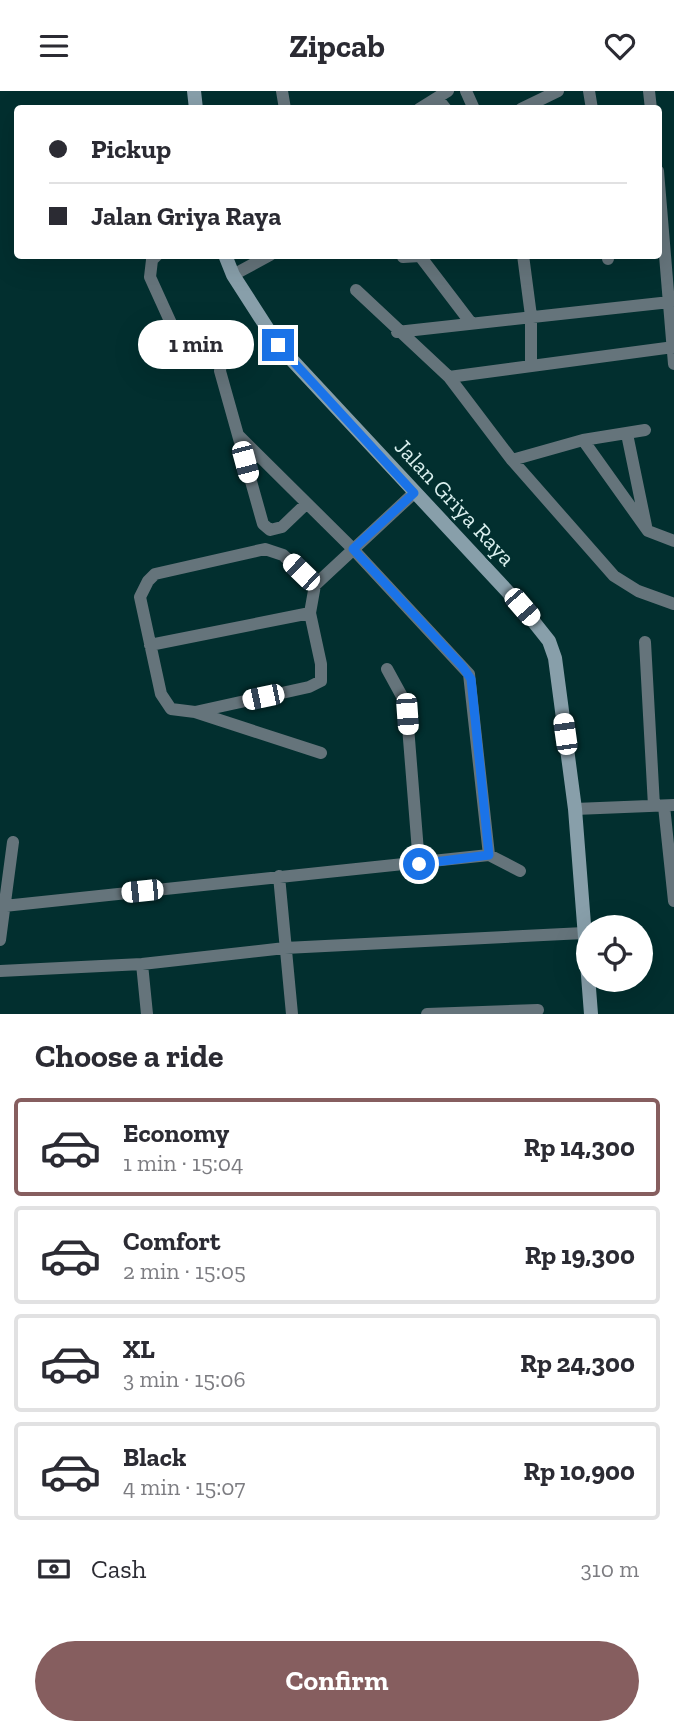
<!DOCTYPE html>
<html lang="en">
<head>
<meta charset="utf-8">
<style>
  :root { --surface:#fff; --page:#f7f7f7; --text:#2b2b33; --muted:#7c7c81; --line:#e1e1e2; --accent:#865e5f }
  body { margin:0; font-family:"Zilla Slab",serif; background:var(--page); color:var(--text); height:100vh; display:flex; flex-direction:column; font-size:26px; white-space:nowrap }
  * { box-sizing:border-box; margin:0 }
  p { font-size:23px; color:var(--muted) }
  .icon { flex:none; width:38px; height:38px; fill:none; stroke:currentColor; stroke-width:2; stroke-linecap:round; stroke-linejoin:round }
  .map { position:relative; height:923px; overflow:hidden }
  .side { display:flex; flex-direction:column; background:var(--surface); flex:1 }
  .side>* { flex:none }
  .banner { position:absolute; left:14px; top:14px; width:648px; height:154px; border-radius:7px; box-shadow:0 7px 28px #0002; display:grid; align-content:center; height:154px; padding:0 35px; background:var(--surface) }
  .fabs { position:absolute; left:576px; top:824px; display:grid; gap:14px }
  .fabs a { display:grid; place-items:center; width:77px; height:77px; border-radius:50%; background:var(--surface); box-shadow:0 7px 28px #0002; font-size:35px }
  .end { position:absolute; width:32px; height:32px; margin:-16px; border:9px solid #1a73e8; background:#fff; box-shadow:0 0 0 4px #fff }
  .from { border-radius:50% }
  .bubble { position:absolute; height:49px; border-radius:24px; background:var(--surface); box-shadow:0 7px 28px #0002; font-size:23px; font-weight:800; line-height:49px; text-align:center }
  .car { position:absolute; width:21px; height:42px; margin:-21px -10px; border-radius:9px; box-shadow:0 0 5px 2px #0007; background:linear-gradient(#fff 24%,#345 0 40%,#fff 0 76%,#345 0 86%,#fff 0) }
  .banner b { display:flex; align-items:center; gap:24px; height:66px; font-size:26px }
  .banner b+b { border-top:2px solid var(--line) }
  .banner i { width:18px; height:18px; background:var(--text) }
  ul { padding:0; list-style:none }
  li { display:flex; align-items:center; gap:21px; height:98px; margin:0 14px 10px; padding:0 21px; border:4px solid var(--line); border-radius:7px }
  li div { flex:1 }
  li b { display:block; font-size:26px }
  li em { font-style:normal; font-weight:800 }
  li.on { border-color:var(--accent) }
  li>.icon { width:63px; height:63px; stroke-width:1.5 }
  h2 { padding:0 35px; font-size:32px; line-height:84px }
  .pay { display:flex; align-items:center; gap:18px; height:77px; padding:0 35px; font-size:26px }
  .pay p { margin-inline-start:auto }
  .cta { display:flex; gap:14px; margin-top:auto; padding:14px 35px }
  .cta a { flex:1; height:80px; border-radius:42px; background:var(--accent); color:#fff; font-size:28px; font-weight:800; line-height:80px; text-align:center }
  header { display:flex; justify-content:space-between; align-items:center; height:91px; padding:0 35px; background:var(--surface); font-size:32px; font-weight:800 }
  .map>svg:first-child { display:block }
</style>
</head>
<body>
<header><svg class="icon" aria-label="menu" viewBox="0 0 24 24"><path d="M4 6h16M4 12h16M4 18h16"/></svg>Zipcab<svg class="icon" aria-label="heart" viewBox="0 0 24 24"><path d="M12 20l-8-8c-3-5 5-10 8-4 3-6 11-1 8 4z"/></svg></header>
<div class="map">
<svg width="674" height="923" viewBox="0 0 674 923">
  <rect width="100%" height="100%" fill="#022f2f"/>
  <g fill="none" stroke-linecap="round" stroke-linejoin="round">
    <path stroke="#65747b" stroke-width="12" d="M 282,0 L 285,18
      M 466,0 L 474,18
      M 589,0 L 592,18
      M 649,0 L 651,18
      M 437,7 L 446,18
      M 419,18 L 448,0
      M 521,18 L 558,0
      M 658,80 L 674,273
      M 157,164 L 152,169 L 150,186 L 185,263
      M 523,164 L 531,225 L 531,275
      M 608,164 L 608,168
      M 403,166 L 420,165 L 471,232
      M 233,184 L 270,164
      M 356,199 L 449,286 L 512,369 L 614,485 L 638,500 L 674,513
      M 397,241 L 670,211
      M 222,266 L 220,280 L 263,433 L 270,439 L 282,436 L 306,413
      M 449,286 L 674,256
      M 627,343 L 646,435
      M 238,344 L 353,458 L 469,583 L 489,764
      M 583,349 L 648,440 L 674,450
      M 512,369 L 583,349 L 645,339
      M 315,494 L 283,464 L 265,458 L 155,483 L 148,490 L 140,506 L 161,603 L 171,618 L 195,621 L 309,596 L 321,590 L 321,573 L 310,522 L 315,494 L 414,402
      M 645,551 L 654,715
      M 150,554 L 310,522
      M 387,578 L 404,609 L 407,623 L 419,773
      M 195,621 L 321,662
      M 664,715 L 674,810
      M 575,718 L 674,714
      M 279,785 L 292,923
      M 4,815 L 489,764 L 520,780
      M 0,849 L 13,751
      M 142,873 L 147,923
      M 0,880 L 142,873 L 285,857 L 584,842
      M 427,923 L 538,919"/>
    <path stroke="#889faa" stroke-width="14" d="M 194,0 L 196,18
      M 225,164 L 233,184 L 278,254 L 522,516 L 549,550 L 555,567 L 575,718 L 591,923"/>
  </g>
  <g fill="none" stroke-linecap="round" stroke-linejoin="round">
    <path stroke="#1a73e8" stroke-width="9" d="M 278,254 L 414,402 L 353,458 L 462,575 L 471,588 L 489,764 L 419,773"/>
  </g>
  <g text-anchor="middle" stroke-width="5" stroke-linejoin="round" paint-order="stroke">
    <g font-size="23" fill="#d9efee" stroke="#022f2f">
      <text transform="translate(455 411) rotate(47)" y="8">Jalan Griya Raya</text>
    </g>
  </g>
</svg>
<div class="fabs">
<a><svg class="icon" aria-label="locate" viewBox="0 0 24 24"><circle cx="12" cy="12" r="6"/><path d="M12 2v4M12 18v4M2 12h4M18 12h4"/></svg></a>
</div>
<i class="end from" style="left:419px;top:773px"></i>
<i class="end" style="left:278px;top:254px"></i>
<div class="bubble" style="left:138px;top:229px;width:116px">1 min</div>
<i class="car" style="left:245px;top:371px;rotate:165deg"></i>
<i class="car" style="left:301px;top:481px;rotate:314deg"></i>
<i class="car" style="left:522px;top:516px;rotate:139deg"></i>
<i class="car" style="left:263px;top:606px;rotate:258deg"></i>
<i class="car" style="left:407px;top:623px;rotate:176deg"></i>
<i class="car" style="left:565px;top:643px;rotate:352deg"></i>
<i class="car" style="left:142px;top:800px;rotate:264deg"></i>
<div class="banner">
<b><i class="from"></i>Pickup</b>
<b><i></i>Jalan Griya Raya</b>
</div>
</div>
<section class="side">
<h2>Choose a ride</h2>
<ul>
<li class="on"><svg class="icon" aria-label="car" viewBox="0 0 24 24"><path d="M5 17H2v-5l4-1 3-4h7l3 4 3 1v5h-3M9 17h6M6 11h13"/><circle cx="7" cy="17" r="2"/><circle cx="17" cy="17" r="2"/></svg><div><b>Economy</b><p>1 min · 15:04</p></div><em>Rp 14,300</em></li>
<li><svg class="icon" aria-label="car" viewBox="0 0 24 24"><path d="M5 17H2v-5l4-1 3-4h7l3 4 3 1v5h-3M9 17h6M6 11h13"/><circle cx="7" cy="17" r="2"/><circle cx="17" cy="17" r="2"/></svg><div><b>Comfort</b><p>2 min · 15:05</p></div><em>Rp 19,300</em></li>
<li><svg class="icon" aria-label="car" viewBox="0 0 24 24"><path d="M5 17H2v-5l4-1 3-4h7l3 4 3 1v5h-3M9 17h6M6 11h13"/><circle cx="7" cy="17" r="2"/><circle cx="17" cy="17" r="2"/></svg><div><b>XL</b><p>3 min · 15:06</p></div><em>Rp 24,300</em></li>
<li><svg class="icon" aria-label="car" viewBox="0 0 24 24"><path d="M5 17H2v-5l4-1 3-4h7l3 4 3 1v5h-3M9 17h6M6 11h13"/><circle cx="7" cy="17" r="2"/><circle cx="17" cy="17" r="2"/></svg><div><b>Black</b><p>4 min · 15:07</p></div><em>Rp 10,900</em></li>
</ul>
<div class="pay"><svg class="icon" aria-label="cash" viewBox="0 0 24 24"><path d="M3 7h18v10H3z"/><circle cx="12" cy="12" r="2"/></svg>Cash<p>310 m</p></div>
<div class="cta"><a>Confirm</a></div>
</section>
</body>
</html>
